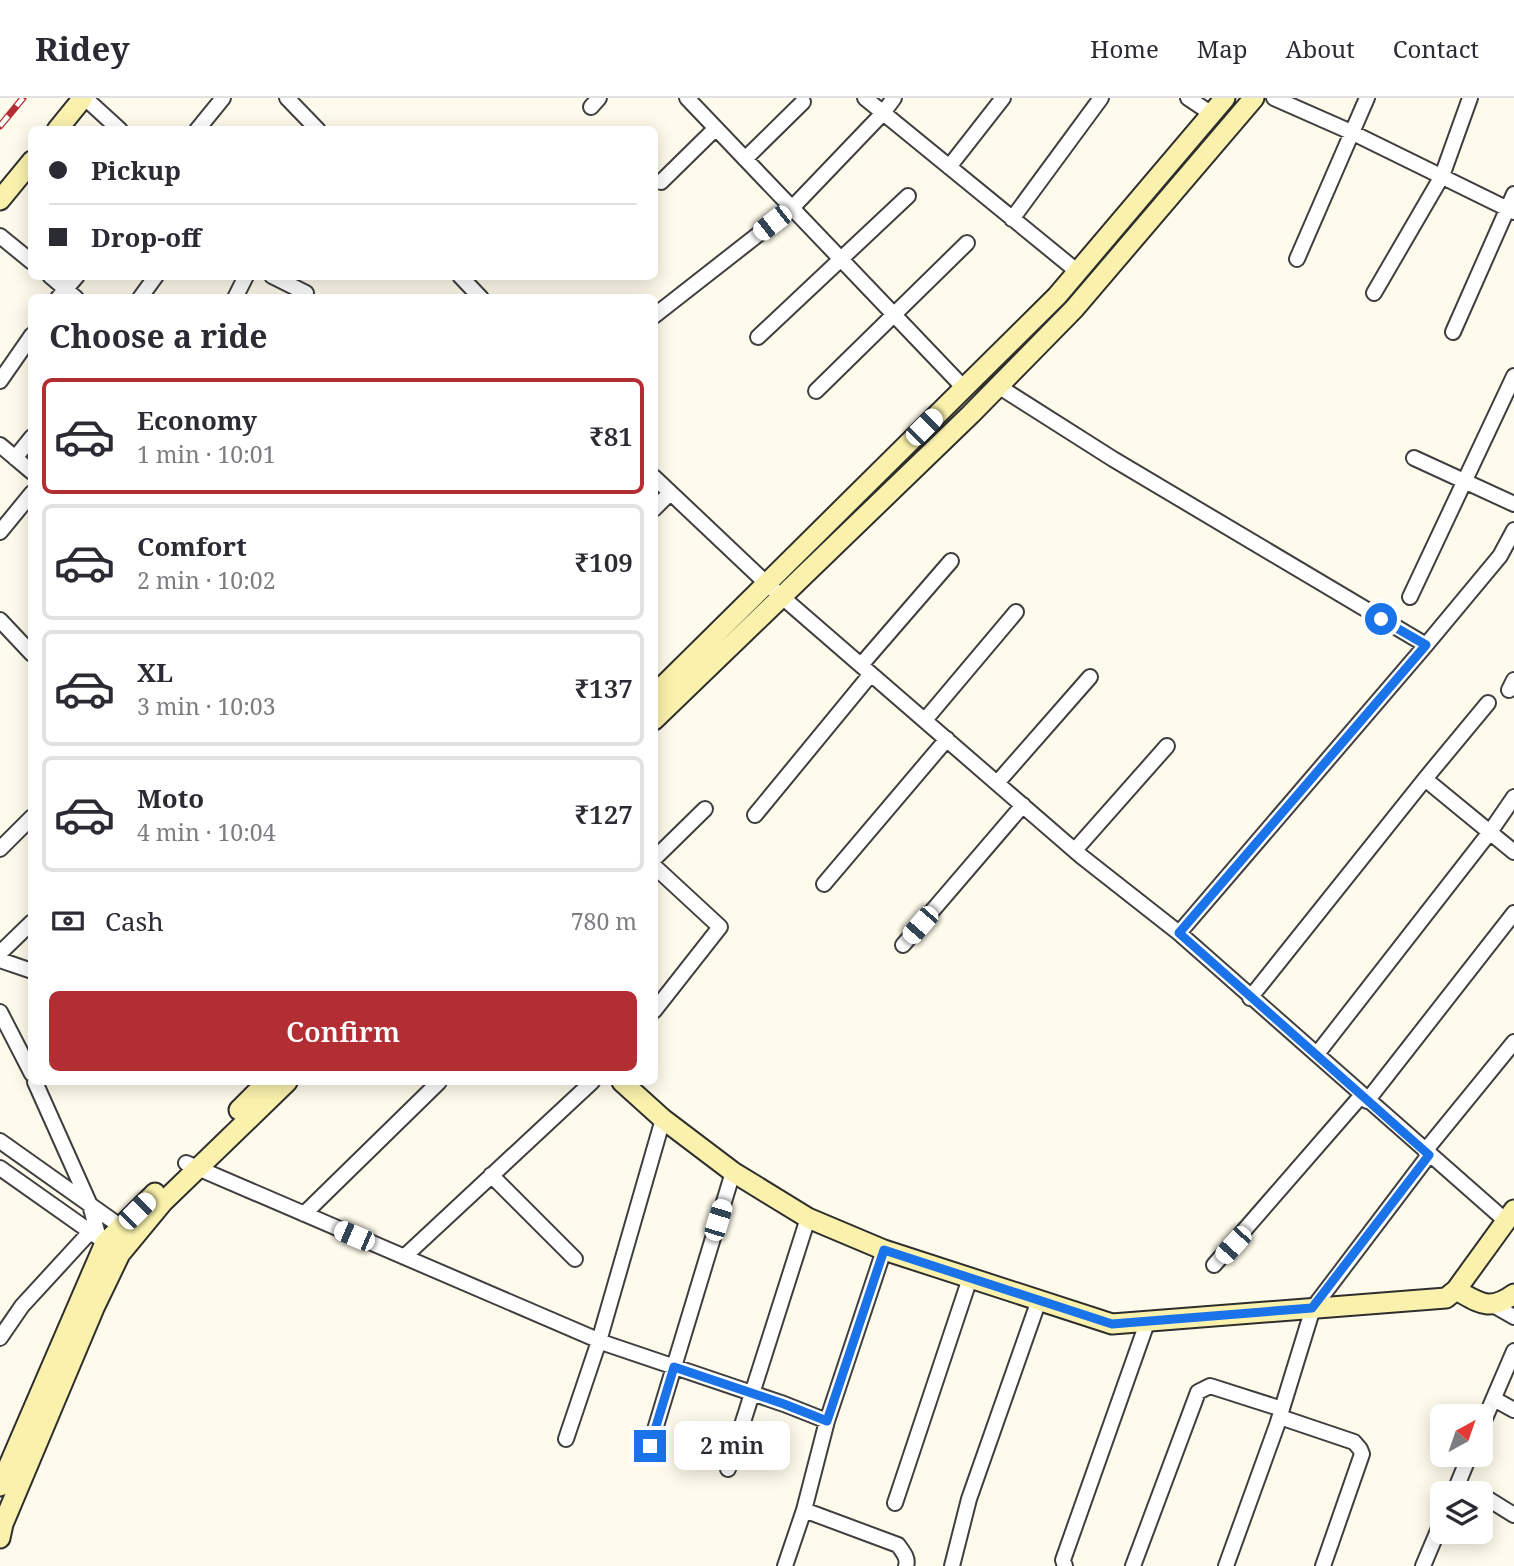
<!DOCTYPE html>
<html lang="en">
<head>
<meta charset="utf-8">
<style>
  :root { --surface:#fff; --page:#f7f7f7; --text:#2b2b33; --muted:#7c7c81; --line:#e1e1e2; --accent:#b32e33 }
  body { margin:0; font-family:"Noto Serif",serif; background:var(--page); color:var(--text); height:100vh; display:flex; flex-direction:column; font-size:26px; white-space:nowrap }
  * { box-sizing:border-box; margin:0 }
  p { font-size:23px; color:var(--muted) }
  .icon { flex:none; width:38px; height:38px; fill:none; stroke:currentColor; stroke-width:2; stroke-linecap:round; stroke-linejoin:round }
  .map { position:relative; flex:1; overflow:hidden }
  .drawer { position:absolute; left:28px; top:196px; width:630px; height:791px; display:flex; flex-direction:column; background:var(--surface); border-radius:10px; box-shadow:0 4px 18px #0003 }
  .drawer>* { flex:none }
  .banner { position:absolute; left:28px; top:28px; width:630px; height:154px; border-radius:10px; box-shadow:0 4px 18px #0003; display:grid; align-content:center; height:154px; padding:0 21px; background:var(--surface) }
  .needle { width:46px; rotate:40deg }
  .buttons { position:absolute; left:1430px; top:1306px; display:grid; gap:14px }
  .buttons a { display:grid; place-items:center; width:63px; height:63px; border-radius:10px; background:var(--surface); box-shadow:0 4px 18px #0003; font-size:35px }
  .end { position:absolute; width:32px; height:32px; margin:-16px; border:9px solid #1a73e8; background:#fff; box-shadow:0 0 0 4px #fff }
  .from { border-radius:50% }
  .bubble { position:absolute; height:49px; border-radius:10px; background:var(--surface); box-shadow:0 4px 18px #0003; font-size:23px; font-weight:600; line-height:49px; text-align:center }
  .car { position:absolute; width:21px; height:42px; margin:-21px -10px; border-radius:9px; box-shadow:0 0 5px 2px #0007; background:linear-gradient(#fff 24%,#345 0 40%,#fff 0 76%,#345 0 86%,#fff 0) }
  .banner b { display:flex; align-items:center; gap:24px; height:66px; font-size:26px }
  .banner b+b { border-top:2px solid var(--line) }
  .banner i { width:18px; height:18px; background:var(--text) }
  ul { padding:0; list-style:none }
  li { display:flex; align-items:center; gap:21px; height:116px; margin:0 14px 10px; padding:0 7px; border:4px solid var(--line); border-radius:10px }
  li div { flex:1 }
  li b { display:block; font-size:26px }
  li em { font-style:normal; font-weight:600 }
  li.on { border-color:var(--accent) }
  li>.icon { width:63px; height:63px; stroke-width:1.5 }
  h2 { padding:0 21px; font-size:32px; line-height:84px }
  .pay { display:flex; align-items:center; gap:18px; height:77px; padding:0 21px; font-size:26px }
  .pay p { margin-inline-start:auto }
  .action { display:flex; gap:14px; margin-top:auto; padding:14px 21px }
  .action a { flex:1; height:80px; border-radius:10px; background:var(--accent); color:#fff; font-size:28px; font-weight:600; line-height:80px; text-align:center }
  header { display:flex; align-items:center; gap:42px; box-sizing:border-box; height:98px; padding:0 35px; background:var(--surface); border-bottom:2px solid var(--line) }
  header strong { font-size:33px }
  nav { display:flex; gap:38px; margin-inline-start:auto; font-size:24px }
  .map>svg:first-child { display:block }
</style>
</head>
<body>
<header>
<strong>Ridey</strong>
<nav><a>Home</a><a>Map</a><a>About</a><a>Contact</a></nav>
</header>
<div class="map">
<svg width="1514" height="1468" viewBox="0 0 1514 1468">
  <rect width="100%" height="100%" fill="#fefbec"/>
  <g fill="none" stroke-linecap="round" stroke-linejoin="round">
    <defs>
      <path id="street" d="M 85,0 L 120,32
        M 287,0 L 318,32
        M 687,0 L 964,290
        M 865,0 L 1078,174
        M 1188,0 L 1212,16
        M 1274,0 L 1351,34 L 1514,114
        M 591,9 L 599,0
        M 197,32 L 223,0
        M 745,61 L 803,4
        M 949,69 L 1003,0
        M 661,84 L 715,31
        M 1012,121 L 1101,0
        M 0,138 L 32,164
        M 1297,161 L 1367,0
        M 50,178 L 76,200
        M 272,178 L 306,195
        M 460,178 L 481,200
        M 1374,195 L 1442,78 L 1470,0
        M 58,200 L 77,178
        M 140,200 L 156,178
        M 235,200 L 246,178
        M 654,218 L 792,110 L 883,15 L 894,0
        M 1453,234 L 1514,96
        M 758,239 L 908,98
        M 0,283 L 32,237
        M 998,288 L 1113,361 L 1426,547
        M 816,293 L 967,145
        M 0,347 L 32,374
        M 15,360 L 32,339
        M 1414,360 L 1514,406
        M 654,379 L 766,485 L 1081,758 L 1179,835 L 1506,1123
        M 654,411 L 670,395
        M 0,434 L 32,395
        M 1410,499 L 1514,278
        M 0,522 L 32,556
        M 861,567 L 951,463
        M 1509,592 L 1514,582
        M 925,622 L 1016,514
        M 1425,681 L 1514,754
        M 997,685 L 1090,579
        M 755,717 L 871,576
        M 0,751 L 32,719
        M 1075,752 L 1167,648
        M 654,761 L 705,711
        M 654,768 L 720,829 L 654,913
        M 824,786 L 947,641
        M 1179,835 L 1426,547 L 1500,458 L 1514,432
        M 903,847 L 1023,707
        M 0,855 L 32,824
        M 0,862 L 32,873
        M 1250,900 L 1425,681 L 1488,605
        M 0,914 L 32,976
        M 1317,956 L 1490,734 L 1514,699
        M 35,984 L 90,1107 L 99,1140
        M 1367,1003 L 1514,815
        M 0,1043 L 127,1133
        M 1425,1053 L 1514,944
        M 186,1065 L 607,1246 L 784,1306 L 827,1323
        M 0,1070 L 102,1142
        M 491,1077 L 575,1161
        M 304,1116 L 439,984
        M 404,1159 L 592,984
        M 1214,1167 L 1361,998
        M 1493,1207 L 1514,1219
        M 0,1240 L 22,1208 L 90,1134
        M 1494,1301 L 1514,1312
        M 1280,1319 L 1354,1344 L 1360,1351 L 1362,1356 L 1323,1468
        M 1480,1332 L 1514,1253
        M 566,1341 L 599,1243 L 663,1021
        M 650,1348 L 733,1074
        M 728,1371 L 808,1120
        M 1454,1395 L 1470,1356
        M 1480,1396 L 1514,1417
        M 895,1405 L 970,1180
        M 804,1412 L 827,1323 L 884,1152
        M 785,1468 L 804,1412 L 898,1447 C 902,1453 909,1460 906,1468
        M 952,1468 L 969,1401 L 1039,1202
        M 1065,1468 L 1063,1462 L 1148,1222
        M 1133,1468 L 1198,1294 L 1210,1288 L 1282,1311
        M 1226,1468 L 1277,1327 L 1313,1210 L 1429,1057
        M 1423,1468 L 1442,1423"/>
      <path id="secondary" d="M 57,32 L 83,0
        M 0,102 L 32,63
        M 654,597 L 1057,198 L 1225,0
        M 654,622 L 971,316 L 1074,211 L 1254,0
        M 622,984 L 663,1021 L 733,1074 L 808,1120 L 884,1152 L 1112,1226 L 1446,1200 L 1456,1192 L 1514,1112
        M 239,1012 L 267,984
        M 1456,1192 C 1480,1205 1489,1214 1514,1196
        M 0,1388 L 105,1145 L 155,1095
        M 0,1440 L 3,1426 L 94,1210 L 120,1156 L 163,1104 L 287,984"/>
    </defs>
    <use href="#street" stroke="#3f3f3f" stroke-width="18"/>
    <use href="#secondary" stroke="#2e2e2e" stroke-width="23"/>
    <use href="#street" stroke="#fff" stroke-width="14"/>
    <use href="#secondary" stroke="#faf2ac" stroke-width="19"/>
    <defs>
      <path id="rail" d="M 0,28 L 23,0"/>
    </defs>
    <use href="#rail" stroke="#b32e33" stroke-width="7"/>
    <use href="#rail" stroke="#fff" stroke-width="4.5" stroke-dasharray="13" stroke-linecap="butt"/>
  </g>
  <g fill="none" stroke-linecap="round" stroke-linejoin="round">
    <path stroke="#1a73e8" stroke-width="9" d="M 650,1348 L 674,1269 L 784,1306 L 827,1323 L 884,1152 L 1112,1226 L 1312,1210 L 1429,1057 L 1179,835 L 1426,547 L 1381,521"/>
  </g>
</svg>
<div class="buttons">
<a><svg class="needle" viewBox="-14 -14 28 28"><path d="M0-13l5 13h-10z" fill="#e53935"/><path d="M0 13l5-13h-10z" fill="#7c7c81"/></svg></a>
<a><svg class="icon" aria-label="layers" viewBox="0 0 24 24"><path d="M12 4l9 5-9 5-9-5zM3 14l9 5 9-5"/></svg></a>
</div>
<i class="end from" style="left:1381px;top:521px"></i>
<i class="end" style="left:650px;top:1348px"></i>
<div class="bubble" style="left:674px;top:1323px;width:116px">2 min</div>
<i class="car" style="left:772px;top:125px;rotate:232deg"></i>
<i class="car" style="left:924px;top:329px;rotate:45deg"></i>
<i class="car" style="left:920px;top:827px;rotate:221deg"></i>
<i class="car" style="left:137px;top:1113px;rotate:45deg"></i>
<i class="car" style="left:718px;top:1122px;rotate:17deg"></i>
<i class="car" style="left:354px;top:1138px;rotate:293deg"></i>
<i class="car" style="left:1233px;top:1147px;rotate:222deg"></i>
<div class="banner">
<b><i class="from"></i>Pickup</b>
<b><i></i>Drop-off</b>
</div>
<section class="drawer">
<h2>Choose a ride</h2>
<ul>
<li class="on"><svg class="icon" aria-label="car" viewBox="0 0 24 24"><path d="M5 17H2v-5l4-1 3-4h7l3 4 3 1v5h-3M9 17h6M6 11h13"/><circle cx="7" cy="17" r="2"/><circle cx="17" cy="17" r="2"/></svg><div><b>Economy</b><p>1 min · 10:01</p></div><em>₹81</em></li>
<li><svg class="icon" aria-label="car" viewBox="0 0 24 24"><path d="M5 17H2v-5l4-1 3-4h7l3 4 3 1v5h-3M9 17h6M6 11h13"/><circle cx="7" cy="17" r="2"/><circle cx="17" cy="17" r="2"/></svg><div><b>Comfort</b><p>2 min · 10:02</p></div><em>₹109</em></li>
<li><svg class="icon" aria-label="car" viewBox="0 0 24 24"><path d="M5 17H2v-5l4-1 3-4h7l3 4 3 1v5h-3M9 17h6M6 11h13"/><circle cx="7" cy="17" r="2"/><circle cx="17" cy="17" r="2"/></svg><div><b>XL</b><p>3 min · 10:03</p></div><em>₹137</em></li>
<li><svg class="icon" aria-label="car" viewBox="0 0 24 24"><path d="M5 17H2v-5l4-1 3-4h7l3 4 3 1v5h-3M9 17h6M6 11h13"/><circle cx="7" cy="17" r="2"/><circle cx="17" cy="17" r="2"/></svg><div><b>Moto</b><p>4 min · 10:04</p></div><em>₹127</em></li>
</ul>
<div class="pay"><svg class="icon" aria-label="cash" viewBox="0 0 24 24"><path d="M3 7h18v10H3z"/><circle cx="12" cy="12" r="2"/></svg>Cash<p>780 m</p></div>
<div class="action"><a>Confirm</a></div>
</section>
</div>
</body>
</html>
